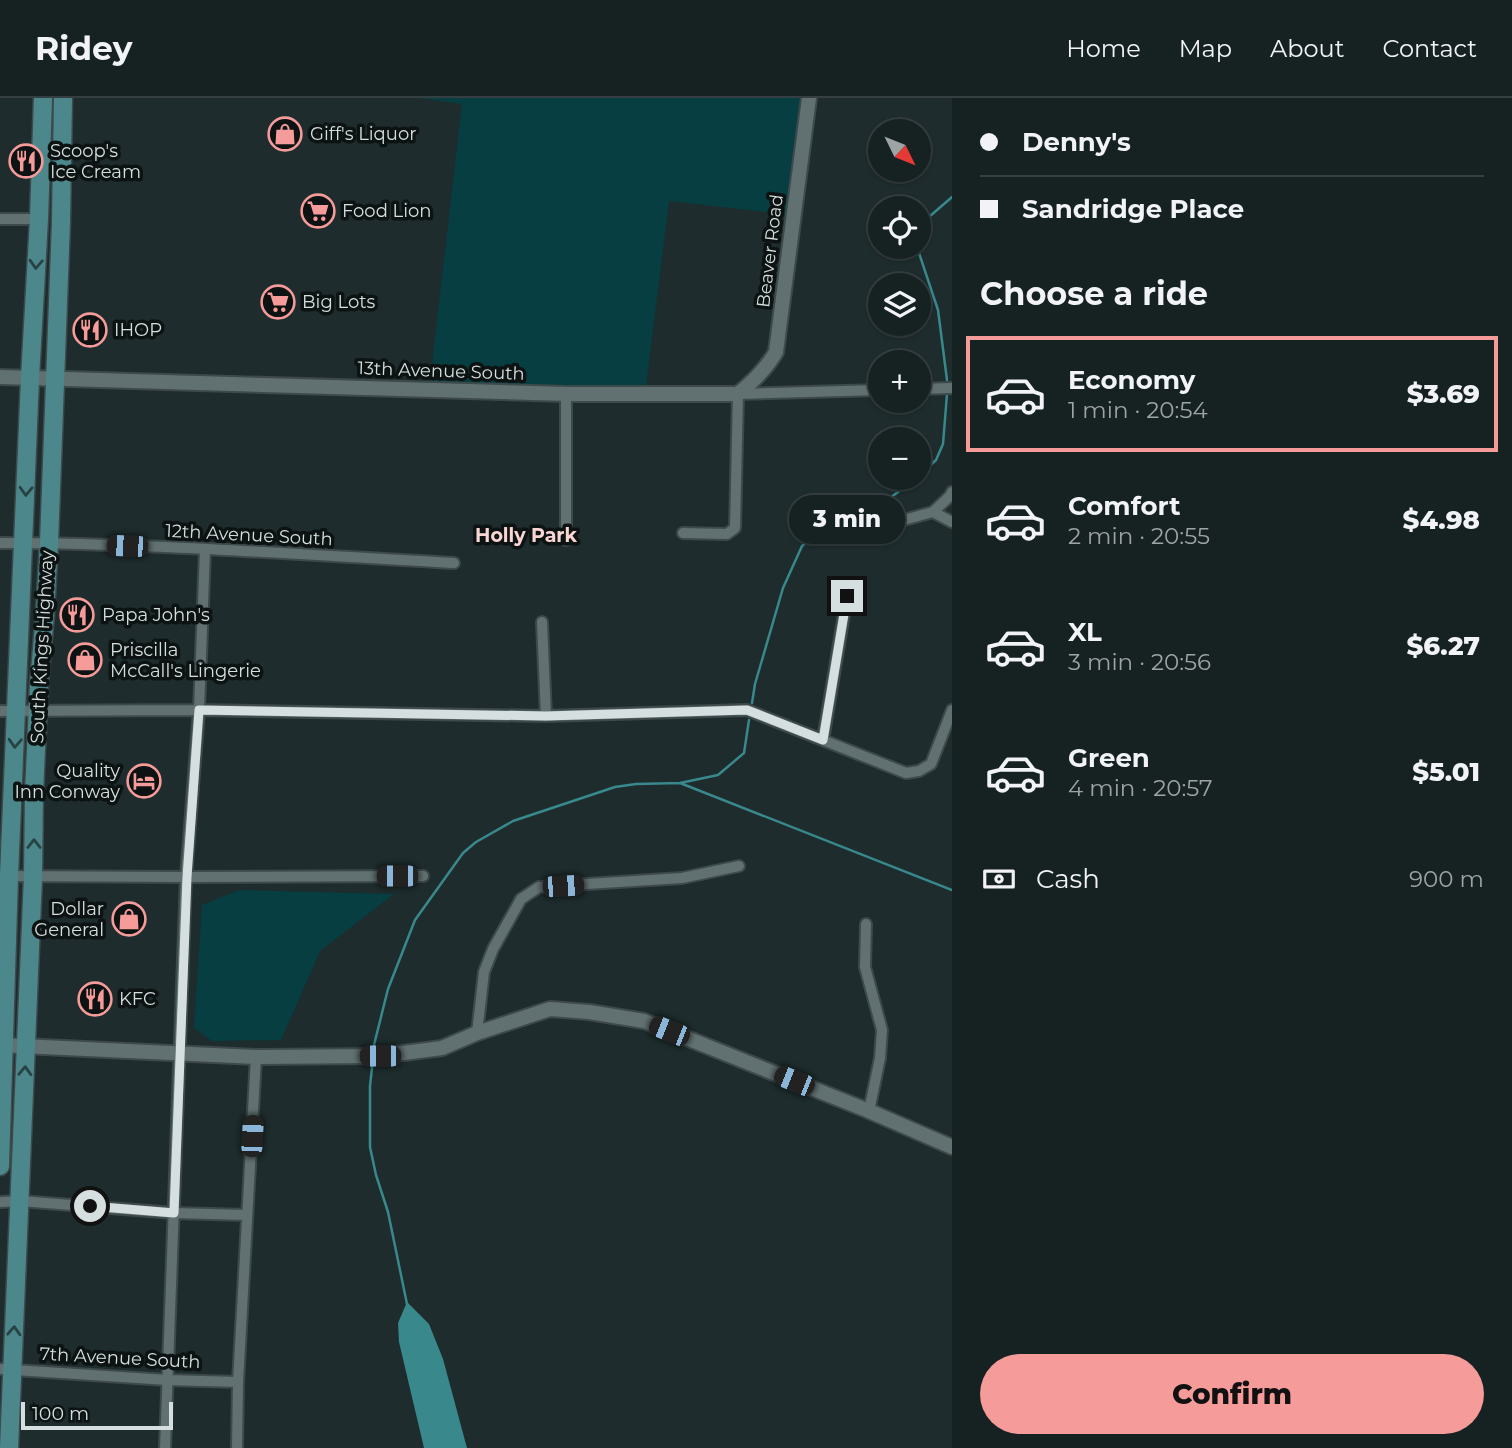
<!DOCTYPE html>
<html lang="en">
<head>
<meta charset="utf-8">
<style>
  :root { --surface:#162122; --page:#1f292a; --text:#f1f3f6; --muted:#9ea3a5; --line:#353e40; --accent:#f59b9a }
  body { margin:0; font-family:Montserrat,sans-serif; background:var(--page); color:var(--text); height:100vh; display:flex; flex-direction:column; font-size:26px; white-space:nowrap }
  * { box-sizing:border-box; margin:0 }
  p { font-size:23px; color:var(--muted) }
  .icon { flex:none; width:38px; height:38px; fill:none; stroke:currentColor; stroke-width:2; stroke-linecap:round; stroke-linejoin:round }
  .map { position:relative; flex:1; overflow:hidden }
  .drawer { display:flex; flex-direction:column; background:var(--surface); width:560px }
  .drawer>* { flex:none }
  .top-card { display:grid; align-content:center; height:154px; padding:0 28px; background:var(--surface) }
  .needle { width:46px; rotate:133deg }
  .tools { position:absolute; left:868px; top:21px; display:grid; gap:14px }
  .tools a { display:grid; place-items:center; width:63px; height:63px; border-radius:50%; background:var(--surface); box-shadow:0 2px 5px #0004,0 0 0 2px var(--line); font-size:35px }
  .scale { position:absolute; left:21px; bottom:18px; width:152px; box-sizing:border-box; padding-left:7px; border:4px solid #d6dfdf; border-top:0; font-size:19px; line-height:24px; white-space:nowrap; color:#d6dfdf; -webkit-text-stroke:5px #0d1313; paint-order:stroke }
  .end { position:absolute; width:32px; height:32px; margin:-16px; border:9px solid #d6dfdf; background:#111; box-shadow:0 0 0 4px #111 }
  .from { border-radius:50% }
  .bubble { position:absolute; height:49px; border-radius:24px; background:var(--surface); box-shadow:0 2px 5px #0004,0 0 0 2px var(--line); font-size:23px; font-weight:800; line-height:49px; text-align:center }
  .car { position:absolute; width:21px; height:42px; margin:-21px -10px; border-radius:9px; box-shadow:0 0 5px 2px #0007; background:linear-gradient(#222 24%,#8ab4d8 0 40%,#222 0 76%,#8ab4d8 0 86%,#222 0) }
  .top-card b { display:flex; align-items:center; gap:24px; height:66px; font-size:26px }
  .top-card b+b { border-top:2px solid var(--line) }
  .top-card i { width:18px; height:18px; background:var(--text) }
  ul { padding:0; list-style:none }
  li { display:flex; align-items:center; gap:21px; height:116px; margin:0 14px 10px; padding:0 14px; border:4px solid transparent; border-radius:0px }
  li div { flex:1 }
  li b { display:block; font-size:26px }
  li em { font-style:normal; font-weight:800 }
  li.selected { border-color:var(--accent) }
  li>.icon { width:63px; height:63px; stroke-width:1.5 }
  h2 { padding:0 28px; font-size:32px; line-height:84px }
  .pay { display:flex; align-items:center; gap:18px; height:77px; padding:0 28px; font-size:26px }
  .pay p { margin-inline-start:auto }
  .primary-button { display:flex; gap:14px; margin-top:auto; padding:14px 28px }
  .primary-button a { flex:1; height:80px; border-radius:42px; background:var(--accent); color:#111; font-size:28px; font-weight:800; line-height:80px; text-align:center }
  header { display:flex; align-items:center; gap:42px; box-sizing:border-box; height:98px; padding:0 35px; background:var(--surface); border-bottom:2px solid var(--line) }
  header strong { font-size:33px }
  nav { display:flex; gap:38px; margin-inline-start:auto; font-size:24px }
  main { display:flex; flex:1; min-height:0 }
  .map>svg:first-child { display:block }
</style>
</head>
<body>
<header>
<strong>Ridey</strong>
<nav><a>Home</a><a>Map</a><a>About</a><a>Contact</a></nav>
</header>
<main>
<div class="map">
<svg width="952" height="1350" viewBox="0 0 952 1350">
  <rect width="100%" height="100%" fill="#1e2c2d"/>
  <path fill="#063e41" d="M 419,0 L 810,0 L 794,117 L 669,103 L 645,296 L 429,292 L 462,6 Z
    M 239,792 L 394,796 L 320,853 L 281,942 L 212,943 L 194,930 L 202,807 Z"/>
  <path fill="#38888c" d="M 407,1204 L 429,1226 L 443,1261 L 467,1350 L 424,1350 L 399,1244 L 398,1225 Z"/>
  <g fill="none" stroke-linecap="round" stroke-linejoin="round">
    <path stroke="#38888c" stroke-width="2.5" d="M 919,135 L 922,125 L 952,99
      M 917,149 L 938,212 L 947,282
      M 919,378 L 936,362 L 943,346 L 947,296
      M 752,605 L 755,586 L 783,490 L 802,448 L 827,428 L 879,408 L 917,380
      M 680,685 L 952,792
      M 373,951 L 388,891 L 415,822 L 463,755 L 476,744 L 513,723 L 615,689 L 636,686 L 680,685 L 718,677 L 744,655 L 749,622
      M 373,961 L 370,988 L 370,1049 L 376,1077 L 388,1114 L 407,1206"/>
    <defs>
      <path id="minor" d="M 0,121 L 39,121
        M 919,291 L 952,290
        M 566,296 L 566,442
        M 933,414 L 952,424
        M 683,435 L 727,436 L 735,430 L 738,296 L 880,292
        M 880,441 L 889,426 L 933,414 L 950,398 L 952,394
        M 0,445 C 151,445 303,457 454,465
        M 542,524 L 546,618
        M 0,613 L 199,612 L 546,618 L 747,612 L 906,675 L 919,673 L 931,666 L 952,612
        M 823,642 L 847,498
        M 0,778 L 186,779 L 423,778
        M 866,826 L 865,869 L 882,932 L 880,960 L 869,1013
        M 477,935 L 484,874 L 493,851 L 521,801 L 539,789 L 682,780 L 739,768
        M 0,1104 L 20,1103 L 174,1115 L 247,1117
        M 0,1271 L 167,1282 L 238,1284
        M 165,1350 L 186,779 L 199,612 L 205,452
        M 237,1350 L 238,1284 L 256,959"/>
      <path id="tertiary" d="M 0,279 L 566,296 L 738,296 C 754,283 766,271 776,254 L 809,0
        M 0,947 L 256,959 L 380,958 L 442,950 L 477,935 L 550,911 L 589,914 L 644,923 L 869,1013 L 952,1049"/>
      <path id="primary" d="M 0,1068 L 9,778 L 30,280 L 39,121 L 43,0
        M 9,1350 L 33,779 L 34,695 L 39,586 L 45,516 L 49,445 L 61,124 L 63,0"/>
    </defs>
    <use href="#minor" stroke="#3d494a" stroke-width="14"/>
    <use href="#tertiary" stroke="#3d494a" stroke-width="18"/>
    <use href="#primary" stroke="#3d494a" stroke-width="21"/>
    <use href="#minor" stroke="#617071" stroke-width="10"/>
    <use href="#tertiary" stroke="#617071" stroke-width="14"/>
    <use href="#primary" stroke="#4c888b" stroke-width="18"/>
  </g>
  <defs><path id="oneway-chevron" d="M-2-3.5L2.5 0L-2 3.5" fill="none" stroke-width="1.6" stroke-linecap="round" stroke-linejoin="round" transform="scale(1.75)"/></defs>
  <g stroke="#264243">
    <use href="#oneway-chevron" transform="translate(36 166) rotate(93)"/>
    <use href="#oneway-chevron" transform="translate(26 393) rotate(92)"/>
    <use href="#oneway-chevron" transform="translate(15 645) rotate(93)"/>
    <use href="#oneway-chevron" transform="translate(34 746) rotate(-90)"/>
    <use href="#oneway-chevron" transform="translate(25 973) rotate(-88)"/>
    <use href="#oneway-chevron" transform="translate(14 1233) rotate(-87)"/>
  </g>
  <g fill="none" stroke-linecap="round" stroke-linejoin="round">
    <path stroke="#d6dfdf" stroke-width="9" d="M 90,1108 L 174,1115 L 187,779 L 199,612 L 546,618 L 747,612 L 823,642 L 847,498"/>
  </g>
  <defs>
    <symbol id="shop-ring" viewBox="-11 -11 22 22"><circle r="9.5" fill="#0d1313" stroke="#f59b9a" stroke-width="1.5"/><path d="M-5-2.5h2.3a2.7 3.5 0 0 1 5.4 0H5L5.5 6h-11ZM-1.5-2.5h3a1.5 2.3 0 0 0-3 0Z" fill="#f59b9a"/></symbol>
    <symbol id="restaurant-ring" viewBox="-11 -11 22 22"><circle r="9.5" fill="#0d1313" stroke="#f59b9a" stroke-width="1.5"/><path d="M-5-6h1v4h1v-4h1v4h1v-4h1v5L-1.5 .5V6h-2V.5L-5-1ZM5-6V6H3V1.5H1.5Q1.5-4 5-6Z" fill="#f59b9a"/></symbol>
    <symbol id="supermarket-ring" viewBox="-11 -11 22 22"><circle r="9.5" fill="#0d1313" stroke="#f59b9a" stroke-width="1.5"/><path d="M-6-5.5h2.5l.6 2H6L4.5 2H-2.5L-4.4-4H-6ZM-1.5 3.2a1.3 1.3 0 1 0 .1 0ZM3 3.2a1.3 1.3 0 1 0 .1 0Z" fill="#f59b9a"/></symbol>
    <symbol id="hotel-ring" viewBox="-11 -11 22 22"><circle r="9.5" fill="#0d1313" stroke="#f59b9a" stroke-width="1.5"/><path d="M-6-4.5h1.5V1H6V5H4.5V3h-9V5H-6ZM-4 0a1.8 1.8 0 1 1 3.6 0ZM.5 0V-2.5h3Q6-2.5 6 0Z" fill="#f59b9a"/></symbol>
  </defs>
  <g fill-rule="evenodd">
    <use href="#shop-ring" x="266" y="17" width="38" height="38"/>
    <use href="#restaurant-ring" x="7" y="44" width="38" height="38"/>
    <use href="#supermarket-ring" x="299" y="94" width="38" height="38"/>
    <use href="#supermarket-ring" x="259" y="185" width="38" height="38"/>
    <use href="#restaurant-ring" x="71" y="213" width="38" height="38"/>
    <use href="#restaurant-ring" x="58" y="498" width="38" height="38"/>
    <use href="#shop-ring" x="66" y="543" width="38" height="38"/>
    <use href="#hotel-ring" x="125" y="664" width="38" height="38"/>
    <use href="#shop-ring" x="110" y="802" width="38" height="38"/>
    <use href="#restaurant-ring" x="76" y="882" width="38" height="38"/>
  </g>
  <g text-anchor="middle" stroke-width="7" stroke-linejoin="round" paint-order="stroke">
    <g font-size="18" fill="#d6dfdf" stroke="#0d1313" text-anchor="start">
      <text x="310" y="42">Giff's Liquor</text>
      <text x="50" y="59">Scoop's<tspan x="50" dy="21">Ice Cream</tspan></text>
      <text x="342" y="119">Food Lion</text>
      <text x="302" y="210">Big Lots</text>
      <text x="114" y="238">IHOP</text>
      <text x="102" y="523">Papa John's</text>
      <text x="110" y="558">Priscilla<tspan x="110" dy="21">McCall's Lingerie</tspan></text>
      <text x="120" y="679" text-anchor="end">Quality<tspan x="120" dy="21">Inn Conway</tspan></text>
      <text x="104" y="817" text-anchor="end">Dollar<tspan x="104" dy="21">General</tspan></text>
      <text x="119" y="907">KFC</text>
    </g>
    <g font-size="18" fill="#d6dfdf" stroke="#0d1313">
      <text transform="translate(770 153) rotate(-83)" y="6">Beaver Road</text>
      <text transform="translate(441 273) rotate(2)" y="6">13th Avenue South</text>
      <text transform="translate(249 437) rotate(3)" y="6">12th Avenue South</text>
      <text transform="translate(42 549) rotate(-87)" y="6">South Kings Highway</text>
      <text transform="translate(120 1260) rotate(3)" y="6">7th Avenue South</text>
    </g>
    <g font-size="19" font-weight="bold" fill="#f9d5d4" stroke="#0d1313">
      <text x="526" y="444">Holly Park</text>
    </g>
  </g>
</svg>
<div class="tools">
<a><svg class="needle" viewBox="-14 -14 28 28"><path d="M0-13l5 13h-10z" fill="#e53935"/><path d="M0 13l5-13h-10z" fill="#9ea3a5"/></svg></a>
<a><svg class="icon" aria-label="locate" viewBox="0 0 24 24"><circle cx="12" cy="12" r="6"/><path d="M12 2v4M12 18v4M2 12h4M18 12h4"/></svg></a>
<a><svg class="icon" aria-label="layers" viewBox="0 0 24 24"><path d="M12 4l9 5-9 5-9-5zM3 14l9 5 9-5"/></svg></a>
<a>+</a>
<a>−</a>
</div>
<div class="scale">100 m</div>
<i class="end from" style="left:90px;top:1108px"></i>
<i class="end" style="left:847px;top:498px"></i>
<div class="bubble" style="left:789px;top:397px;width:116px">3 min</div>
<i class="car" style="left:127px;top:448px;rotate:272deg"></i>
<i class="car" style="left:397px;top:778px;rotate:270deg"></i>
<i class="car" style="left:563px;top:788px;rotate:87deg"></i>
<i class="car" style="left:669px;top:933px;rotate:292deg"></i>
<i class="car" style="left:380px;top:958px;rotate:270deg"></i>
<i class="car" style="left:794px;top:983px;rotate:292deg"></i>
<i class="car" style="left:252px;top:1038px;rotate:3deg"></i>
</div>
<section class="drawer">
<div class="top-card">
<b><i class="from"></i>Denny's</b>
<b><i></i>Sandridge Place</b>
</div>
<h2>Choose a ride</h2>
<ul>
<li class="selected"><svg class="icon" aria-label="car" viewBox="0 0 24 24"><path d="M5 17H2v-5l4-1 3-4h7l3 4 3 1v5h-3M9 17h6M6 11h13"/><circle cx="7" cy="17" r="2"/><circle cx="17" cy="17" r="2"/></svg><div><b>Economy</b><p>1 min · 20:54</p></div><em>$3.69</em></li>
<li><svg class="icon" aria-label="car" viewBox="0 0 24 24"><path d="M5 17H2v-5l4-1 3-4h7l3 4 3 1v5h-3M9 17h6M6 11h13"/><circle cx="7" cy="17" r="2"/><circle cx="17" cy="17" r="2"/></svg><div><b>Comfort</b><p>2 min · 20:55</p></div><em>$4.98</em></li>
<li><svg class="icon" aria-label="car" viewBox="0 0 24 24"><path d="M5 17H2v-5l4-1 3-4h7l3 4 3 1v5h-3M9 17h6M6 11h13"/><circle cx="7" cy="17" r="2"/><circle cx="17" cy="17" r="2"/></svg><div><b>XL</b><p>3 min · 20:56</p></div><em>$6.27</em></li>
<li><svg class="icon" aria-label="car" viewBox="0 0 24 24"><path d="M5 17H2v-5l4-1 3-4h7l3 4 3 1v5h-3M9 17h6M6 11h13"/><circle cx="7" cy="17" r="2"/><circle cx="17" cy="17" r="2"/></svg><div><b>Green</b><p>4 min · 20:57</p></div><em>$5.01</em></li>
</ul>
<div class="pay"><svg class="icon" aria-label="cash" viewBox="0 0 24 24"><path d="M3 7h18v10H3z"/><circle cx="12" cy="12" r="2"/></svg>Cash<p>900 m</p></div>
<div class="primary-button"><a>Confirm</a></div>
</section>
</main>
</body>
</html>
